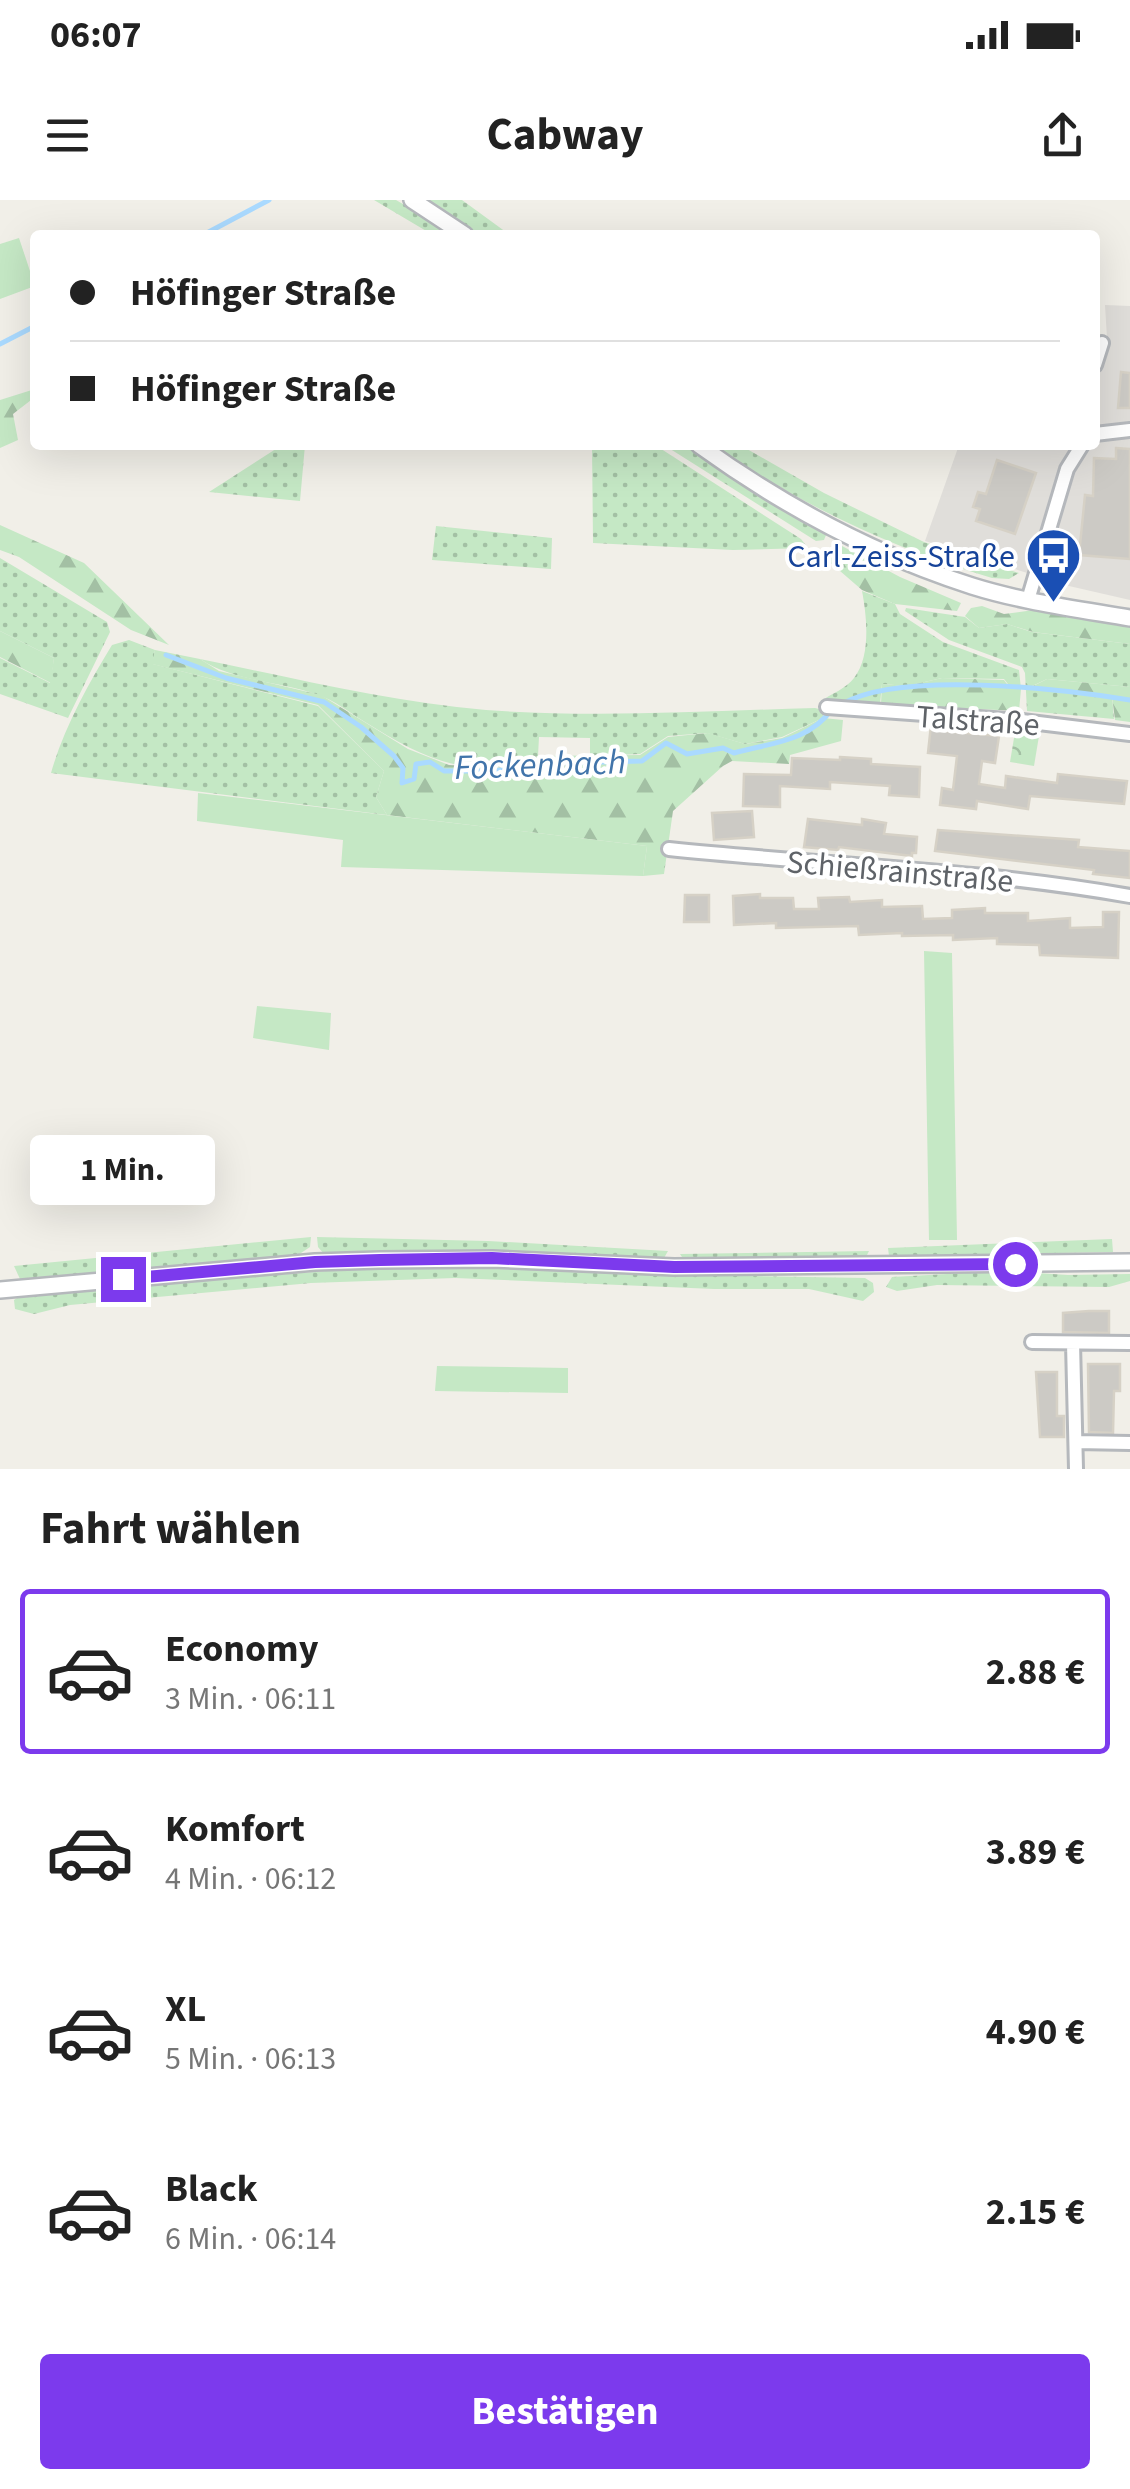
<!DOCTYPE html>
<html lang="de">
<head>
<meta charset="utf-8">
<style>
  :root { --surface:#fff; --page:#f6f6f6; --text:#222; --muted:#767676; --line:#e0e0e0; --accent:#7c3aed }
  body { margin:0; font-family:"Source Sans 3",sans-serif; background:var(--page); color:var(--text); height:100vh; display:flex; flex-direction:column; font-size:38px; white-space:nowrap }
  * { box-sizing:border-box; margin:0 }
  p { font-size:32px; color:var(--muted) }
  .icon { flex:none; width:55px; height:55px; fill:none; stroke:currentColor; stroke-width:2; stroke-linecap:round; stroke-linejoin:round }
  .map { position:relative; height:1269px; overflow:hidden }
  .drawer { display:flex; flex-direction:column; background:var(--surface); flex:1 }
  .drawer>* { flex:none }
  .top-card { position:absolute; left:30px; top:30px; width:1070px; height:220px; border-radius:10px; box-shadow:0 10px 40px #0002; display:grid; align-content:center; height:220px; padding:0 40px; background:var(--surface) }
  .end { position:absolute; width:45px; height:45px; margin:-22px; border:12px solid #7c3aed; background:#fff; box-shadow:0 0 0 5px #fff }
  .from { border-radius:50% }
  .bubble { position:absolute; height:70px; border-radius:10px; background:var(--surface); box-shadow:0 10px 40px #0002; font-size:32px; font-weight:700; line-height:70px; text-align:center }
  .top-card b { display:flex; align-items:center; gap:35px; height:95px; font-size:38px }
  .top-card b+b { border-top:2px solid var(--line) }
  .top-card i { width:25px; height:25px; background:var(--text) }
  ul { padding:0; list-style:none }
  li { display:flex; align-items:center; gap:30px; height:165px; margin:0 20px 15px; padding:0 20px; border:5px solid transparent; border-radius:10px }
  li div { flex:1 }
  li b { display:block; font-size:38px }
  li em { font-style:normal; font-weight:700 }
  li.active { border-color:var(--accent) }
  li>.icon { width:90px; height:90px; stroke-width:1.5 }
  h2 { padding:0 40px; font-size:45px; line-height:120px }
  .button { display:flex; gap:20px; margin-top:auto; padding:20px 40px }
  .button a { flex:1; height:115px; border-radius:10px; background:var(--accent); color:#fff; font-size:40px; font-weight:700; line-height:115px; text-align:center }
  .status { display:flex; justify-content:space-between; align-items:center; height:70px; padding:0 50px; background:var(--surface); direction:ltr }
  .status svg { height:28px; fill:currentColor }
  header { display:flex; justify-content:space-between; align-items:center; height:130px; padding:0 40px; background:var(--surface); font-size:45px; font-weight:700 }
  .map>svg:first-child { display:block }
</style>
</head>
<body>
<div class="status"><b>06:07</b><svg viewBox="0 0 49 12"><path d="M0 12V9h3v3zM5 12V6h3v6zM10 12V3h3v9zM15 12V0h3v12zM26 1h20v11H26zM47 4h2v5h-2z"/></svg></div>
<header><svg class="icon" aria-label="menu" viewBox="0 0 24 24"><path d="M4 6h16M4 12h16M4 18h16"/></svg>Cabway<svg class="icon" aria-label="share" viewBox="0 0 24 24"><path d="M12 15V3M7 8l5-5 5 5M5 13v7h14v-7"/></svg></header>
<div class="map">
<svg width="1130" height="1269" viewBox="0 0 1130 1269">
  <defs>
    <pattern id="grass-dots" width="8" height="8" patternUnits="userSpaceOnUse" patternTransform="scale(2.5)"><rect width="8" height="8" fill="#c5e8c5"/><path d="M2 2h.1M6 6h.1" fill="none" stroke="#a3c0a4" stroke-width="1.8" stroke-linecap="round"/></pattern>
    <pattern id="forest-firs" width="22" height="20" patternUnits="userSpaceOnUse" patternTransform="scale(2.5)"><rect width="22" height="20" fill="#c5e8c5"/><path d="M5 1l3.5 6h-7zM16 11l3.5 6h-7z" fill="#a3c0a4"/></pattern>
    <pattern id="park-crowns" width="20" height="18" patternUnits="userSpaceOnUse" patternTransform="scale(2.5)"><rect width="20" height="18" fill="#c5e8c5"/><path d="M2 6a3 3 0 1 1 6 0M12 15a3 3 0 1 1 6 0" fill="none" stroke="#a3c0a4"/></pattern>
  </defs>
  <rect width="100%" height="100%" fill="#f1efe8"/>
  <path fill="#e0deda" d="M 1105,105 L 1130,106 L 1130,400 L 1069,386 L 925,341 L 959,245 L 1095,245 L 1095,138 L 1107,139 Z"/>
  <path fill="url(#grass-dots)" d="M 374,0 L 396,0 L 456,35 L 433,35 Z
    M 427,0 L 462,0 L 510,35 L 479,35 Z
    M 282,245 L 305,245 L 300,301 L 209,292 Z
    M 592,245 L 655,245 L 801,339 L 808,348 L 733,350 L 593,343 Z
    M 664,245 L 684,245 L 826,335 L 824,340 L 816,341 Z
    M 711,245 L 740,245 L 824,293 L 924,342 L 1019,373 L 1009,379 L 992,378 C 891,348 798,303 711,245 Z
    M 436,326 L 552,338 L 551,369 L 432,360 Z
    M 0,358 L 107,422 L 110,432 L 68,518 L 0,494 L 0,458 L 50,483 L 54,458 L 0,431 Z
    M 862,391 L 895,404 L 900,414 L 943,442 L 1019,470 L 1021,489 L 1011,488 L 1004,479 L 942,478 L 907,486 L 882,484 L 880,504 L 821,501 C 831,494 847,488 854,478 C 871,457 867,417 862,391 Z
    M 906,408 L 965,417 L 979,428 L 1007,424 L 1032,432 L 1130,444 L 1130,487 L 1047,479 L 1028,488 L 1112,496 L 1114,519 L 1027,511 L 1025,473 L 1022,467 L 949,440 L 905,411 Z
    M 129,440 L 155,450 L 153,464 L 318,506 L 384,571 L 376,597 L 387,615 L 51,573 C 63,530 88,484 112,445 Z
    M 200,459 C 294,478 390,502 486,510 C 595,518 706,511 815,508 L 823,510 L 823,518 L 782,537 L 745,544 L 707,533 L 668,536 L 640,554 L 590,556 L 590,538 L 539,537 L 538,556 C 470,583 423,558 365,522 C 350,513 334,500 318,495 C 279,481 235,482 200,459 Z
    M 311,1037 L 310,1047 L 298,1055 L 20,1079 L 14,1066 Z
    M 317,1037 L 488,1041 L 668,1051 L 664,1058 L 485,1050 L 324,1054 L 318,1047 Z
    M 1112,1039 L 1113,1052 L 889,1056 L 888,1048 Z
    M 869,1051 L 866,1057 L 684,1060 L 680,1054 Z
    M 387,1066 L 521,1067 L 680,1075 L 865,1078 L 873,1083 L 874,1092 L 863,1101 L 809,1089 L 714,1089 L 455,1078 L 311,1083 L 70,1105 L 34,1114 L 15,1109 L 14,1100 L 20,1096 Z
    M 1003,1071 L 1068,1075 L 1130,1074 L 1130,1081 L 1109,1087 L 937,1085 L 897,1091 L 886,1087 L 892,1077 Z"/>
  <path fill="url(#forest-firs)" d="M 35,189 L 35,197 L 13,214 L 18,240 L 0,248 L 0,200 Z
    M 0,325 L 84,363 L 169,445 L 131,430 L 19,357 L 0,350 Z
    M 842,346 L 900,377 L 961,403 L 957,411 L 895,404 L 862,390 L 825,358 L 828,350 Z
    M 982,406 L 1004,414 L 1034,410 L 1130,427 L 1130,444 L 1033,432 L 1007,424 L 979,428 L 965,416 L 971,408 Z
    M 0,431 L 54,458 L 51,483 L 0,457 Z
    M 155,450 L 200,459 L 219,471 L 321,495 L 408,549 L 449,565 L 510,568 L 539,556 L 640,555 L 668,537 L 708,533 L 745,544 L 782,538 L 823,518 L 843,520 L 841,541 L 790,555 L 789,564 L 732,561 L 723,566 L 673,611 L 664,674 L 643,676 L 647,646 L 387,615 L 376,597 L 384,571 L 318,505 L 152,464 Z
    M 942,478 L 1004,480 L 1010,488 L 1021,489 L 1019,511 L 881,504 L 882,484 L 907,486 Z
    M 1047,479 L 1130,487 L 1130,522 L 1115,520 L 1112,496 L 1027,489 Z"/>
  <path fill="url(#park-crowns)" d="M 1015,532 L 1039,536 L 1034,566 L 1010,562 Z"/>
  <path fill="#c5e8c5" d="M 19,38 L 35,86 L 0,99 L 0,44 Z
    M 198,593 L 647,646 L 643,676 L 341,667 L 343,640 L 197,621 Z
    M 924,751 L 952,753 L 957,1040 L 929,1040 Z
    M 257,806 L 331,813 L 329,850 L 253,838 Z
    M 437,1166 L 568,1168 L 568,1193 L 435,1191 Z"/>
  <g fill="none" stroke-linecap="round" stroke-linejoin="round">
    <path stroke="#aadaff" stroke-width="5" d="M 203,35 L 269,0
      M 0,144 L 35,126
      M 166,455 L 226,478 L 324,502 L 361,527 L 394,556 L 403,568 L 402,583 L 414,579 L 416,564 L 430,562 L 444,571 L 480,571 L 532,569 L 549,559 L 567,563 L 642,561 L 666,543 L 687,554 L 723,548 L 734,553 C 769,543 809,542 832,509
      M 842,504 C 900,470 1062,489 1130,500"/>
  </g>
  <path fill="#cccac5" stroke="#d6d1c6" stroke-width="2.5" d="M 1121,172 L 1130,173 L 1130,208 L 1118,208 Z
    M 1116,248 L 1130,249 L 1130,359 L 1079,355 L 1085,295 L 1093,296 L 1094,258 L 1116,259 Z
    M 997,260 L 1036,273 L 1015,334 L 976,321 L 980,309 L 973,307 L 978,292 L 986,294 Z
    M 931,525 L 945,526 L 945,531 L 999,536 L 995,563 L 982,561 L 979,584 L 1005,588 L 1006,576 L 1057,583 L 1058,574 L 1127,581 L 1124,604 L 1030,596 L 1028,609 L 977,601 L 976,609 L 940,605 L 942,588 L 953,590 L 957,556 L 928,553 Z
    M 840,557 L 871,559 L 871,564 L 920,567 L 919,597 L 889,595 L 890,586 L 830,582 L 830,589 L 780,586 L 780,607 L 743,606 L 744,574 L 791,575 L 792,558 L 840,560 Z
    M 752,611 L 754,637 L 714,640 L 712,613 Z
    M 808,619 L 862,625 L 862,619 L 886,623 L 884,634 L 917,637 L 916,653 L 912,653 L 912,656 L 839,647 L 838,650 L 804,647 Z
    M 938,630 L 1079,640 L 1078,647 L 1130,651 L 1130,678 L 1093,674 L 1094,670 L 935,651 Z
    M 760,694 L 760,698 L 793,698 L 794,709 L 819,709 L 818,698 L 849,697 L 850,702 L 882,700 L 882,707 L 922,706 L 923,719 L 952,718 L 952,710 L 985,708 L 985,713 L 1028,713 L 1028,721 L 1070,718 L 1070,728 L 1103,727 L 1103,712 L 1119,712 L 1118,758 L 1040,755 L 1039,745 L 997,744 L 997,738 L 953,740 L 953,735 L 902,736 L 902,733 L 859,735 L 858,726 L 776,728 L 776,723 L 734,725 L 733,696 Z
    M 685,695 L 709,695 L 709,722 L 684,722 Z
    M 1089,1111 L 1109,1111 L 1109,1133 L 1063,1132 L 1063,1113 Z
    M 1088,1164 L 1120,1164 L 1120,1191 L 1114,1191 L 1113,1233 L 1089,1232 Z
    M 1036,1172 L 1057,1172 L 1057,1216 L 1064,1216 L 1064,1237 L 1040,1237 Z"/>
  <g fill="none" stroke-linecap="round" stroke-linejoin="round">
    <defs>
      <path id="minor" d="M 1095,165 L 1102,143
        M 1095,234 L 1130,230
        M 1028,400 L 1067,269 L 1082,245
        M 827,507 L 1022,521 L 1130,534
        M 669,649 C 823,665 978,669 1130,696
        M 1032,1142 L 1130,1143
        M 1073,1143 L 1076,1269
        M 1076,1242 L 1130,1243"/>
      <path id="tertiary" d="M 412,0 L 465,35
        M 699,245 C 782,305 875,355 972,386 C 1023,402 1077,409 1130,418
        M 0,1090 L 315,1062 L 380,1060 L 492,1059 L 674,1067 L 1130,1062"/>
    </defs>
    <use href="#minor" stroke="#b5b8bc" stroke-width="18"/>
    <use href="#tertiary" stroke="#b5b8bc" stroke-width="20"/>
    <use href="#minor" stroke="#fff" stroke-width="12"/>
    <use href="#tertiary" stroke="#fff" stroke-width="15"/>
  </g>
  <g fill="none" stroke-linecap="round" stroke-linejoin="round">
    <path stroke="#7c3aed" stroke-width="12" d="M 123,1079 L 315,1062 L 380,1060 L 492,1058 L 674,1067 L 1015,1064"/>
  </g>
  <defs>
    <symbol id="bus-pin" viewBox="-11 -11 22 30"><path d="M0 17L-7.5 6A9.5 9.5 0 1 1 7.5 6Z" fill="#1a4fb4" stroke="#fff"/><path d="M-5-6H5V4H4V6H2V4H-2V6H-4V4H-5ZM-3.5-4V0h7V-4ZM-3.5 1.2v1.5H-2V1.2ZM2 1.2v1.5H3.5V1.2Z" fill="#fff"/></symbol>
  </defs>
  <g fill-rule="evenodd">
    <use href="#bus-pin" x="1022" y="324" width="63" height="86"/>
  </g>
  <g text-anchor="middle" stroke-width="8" stroke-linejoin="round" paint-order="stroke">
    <g font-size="32" fill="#164399" stroke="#fff" text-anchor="end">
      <text x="1015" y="367">Carl-Zeiss-Straße</text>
    </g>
    <g font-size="32" fill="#5f6368" stroke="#fff">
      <text transform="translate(978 520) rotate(4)" y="11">Talstraße</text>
      <text transform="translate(900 671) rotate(5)" y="11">Schießrainstraße</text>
    </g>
    <g font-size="35" font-style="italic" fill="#4174aa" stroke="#fff">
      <text transform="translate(540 564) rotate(-2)" y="12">Fockenbach</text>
    </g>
  </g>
</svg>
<i class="end from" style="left:1015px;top:1064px"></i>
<i class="end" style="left:123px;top:1079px"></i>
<div class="bubble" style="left:30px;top:935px;width:185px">1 Min.</div>
<div class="top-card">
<b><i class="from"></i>Höfinger Straße</b>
<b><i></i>Höfinger Straße</b>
</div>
</div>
<section class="drawer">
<h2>Fahrt wählen</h2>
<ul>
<li class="active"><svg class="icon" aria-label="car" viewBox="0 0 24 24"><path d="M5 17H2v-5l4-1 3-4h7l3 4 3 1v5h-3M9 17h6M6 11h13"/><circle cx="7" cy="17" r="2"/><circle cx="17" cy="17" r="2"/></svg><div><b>Economy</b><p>3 Min. · 06:11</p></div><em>2.88 €</em></li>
<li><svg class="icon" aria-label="car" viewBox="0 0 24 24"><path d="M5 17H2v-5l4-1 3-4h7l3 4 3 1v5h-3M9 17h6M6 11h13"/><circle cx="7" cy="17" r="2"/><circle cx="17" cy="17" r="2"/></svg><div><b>Komfort</b><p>4 Min. · 06:12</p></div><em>3.89 €</em></li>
<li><svg class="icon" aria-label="car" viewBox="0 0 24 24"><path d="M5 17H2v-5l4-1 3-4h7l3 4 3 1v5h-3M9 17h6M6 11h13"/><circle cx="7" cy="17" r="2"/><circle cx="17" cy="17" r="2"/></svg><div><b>XL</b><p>5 Min. · 06:13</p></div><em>4.90 €</em></li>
<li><svg class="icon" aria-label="car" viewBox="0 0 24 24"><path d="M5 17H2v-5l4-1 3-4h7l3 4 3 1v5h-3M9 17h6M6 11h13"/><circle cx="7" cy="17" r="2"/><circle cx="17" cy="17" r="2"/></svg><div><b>Black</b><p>6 Min. · 06:14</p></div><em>2.15 €</em></li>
</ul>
<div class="button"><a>Bestätigen</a></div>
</section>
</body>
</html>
